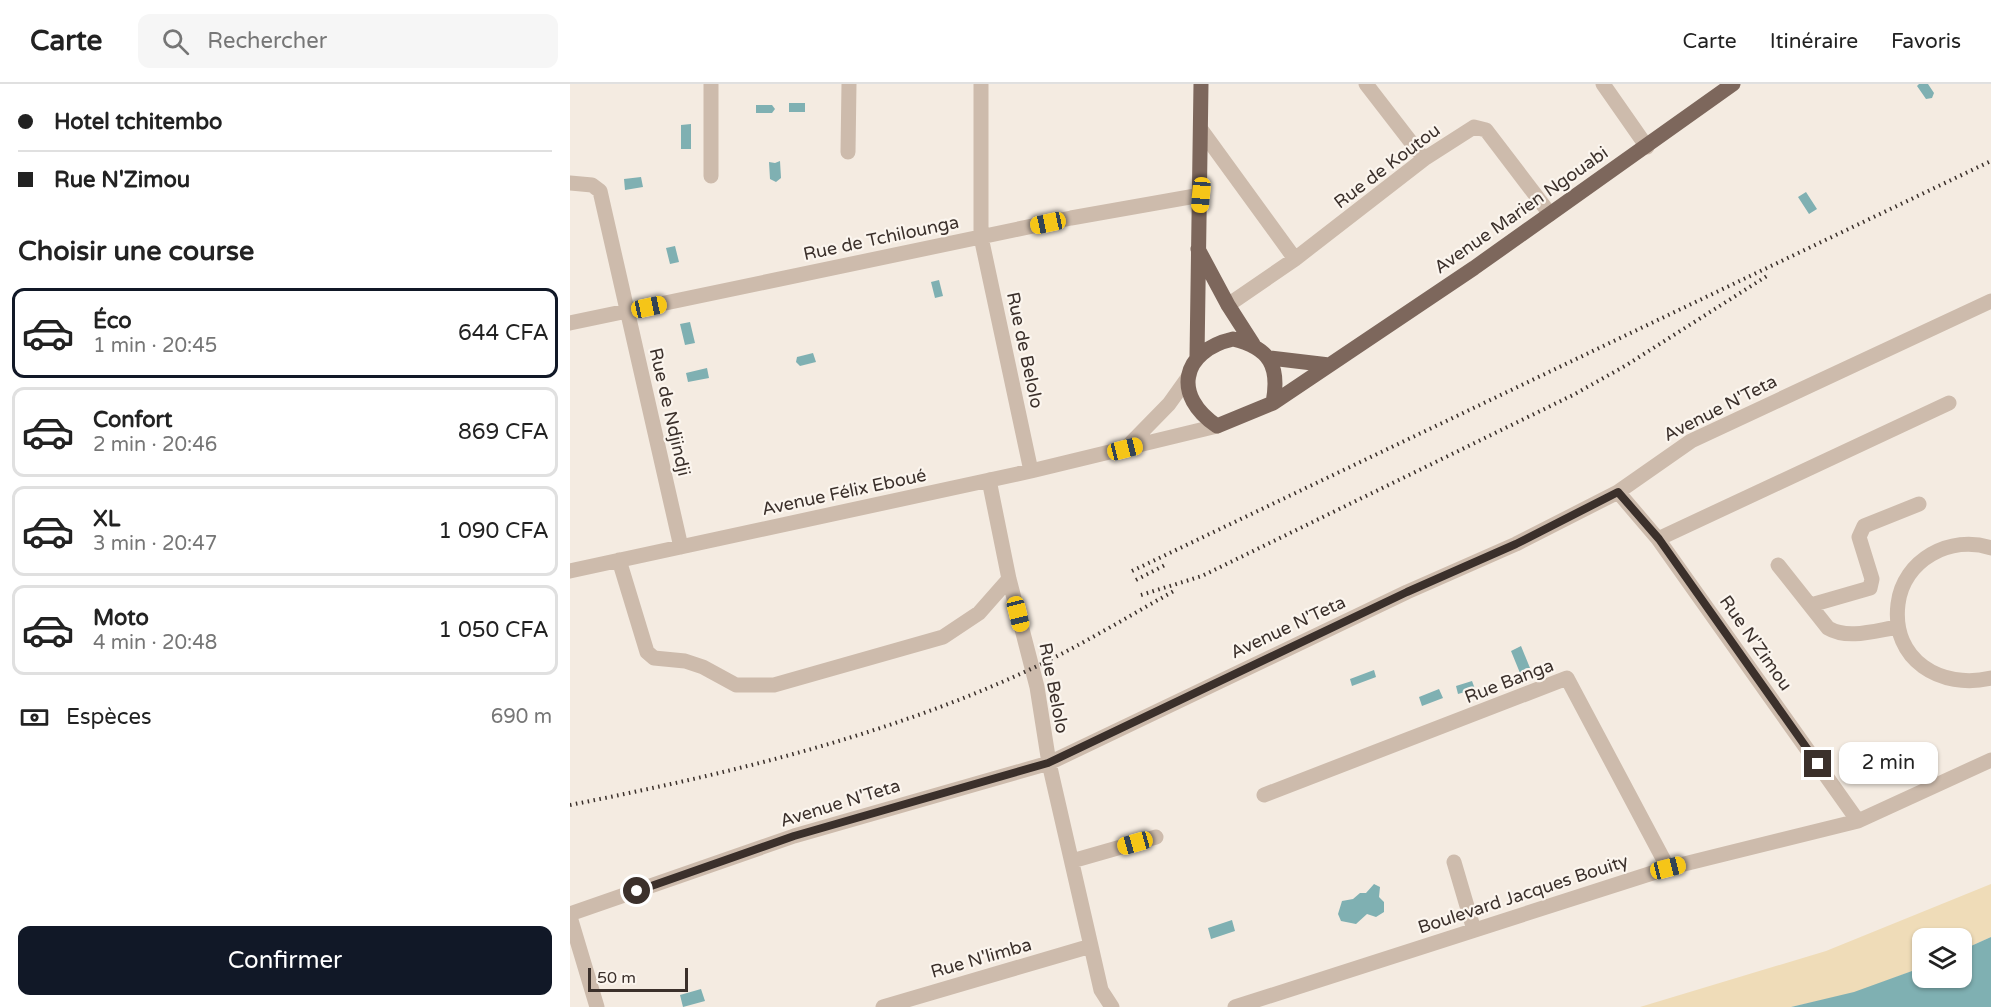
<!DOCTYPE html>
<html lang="fr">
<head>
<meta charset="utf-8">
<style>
  :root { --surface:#fff; --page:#f6f6f6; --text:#222; --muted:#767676; --line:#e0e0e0; --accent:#111827 }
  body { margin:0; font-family:"Varela Round",sans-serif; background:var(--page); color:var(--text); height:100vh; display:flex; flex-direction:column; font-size:22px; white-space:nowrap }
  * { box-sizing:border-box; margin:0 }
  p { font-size:20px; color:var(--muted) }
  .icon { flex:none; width:33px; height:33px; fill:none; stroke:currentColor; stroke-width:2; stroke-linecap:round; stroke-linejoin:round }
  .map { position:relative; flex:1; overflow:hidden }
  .panel { display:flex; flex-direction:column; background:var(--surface); width:570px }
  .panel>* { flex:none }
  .banner { display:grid; align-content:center; height:132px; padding:0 18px; background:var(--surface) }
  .fabs { position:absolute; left:1342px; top:844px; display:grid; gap:12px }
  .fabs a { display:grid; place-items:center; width:60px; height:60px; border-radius:12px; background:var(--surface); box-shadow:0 2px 4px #0004; font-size:30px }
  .scale { position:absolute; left:18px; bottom:15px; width:100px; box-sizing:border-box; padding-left:6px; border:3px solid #3b302b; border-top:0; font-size:16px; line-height:21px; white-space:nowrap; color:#3b302b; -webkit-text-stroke:4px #fbf5ee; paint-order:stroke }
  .end { position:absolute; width:27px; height:27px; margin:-14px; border:8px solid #3b302b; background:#fff; box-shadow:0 0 0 3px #fff }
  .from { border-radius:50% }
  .bubble { position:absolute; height:42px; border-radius:12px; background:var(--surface); box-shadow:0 2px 4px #0004; font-size:20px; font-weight:600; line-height:42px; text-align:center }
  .car { position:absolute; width:18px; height:36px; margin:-18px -9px; border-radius:8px; box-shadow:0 0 4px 2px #0007; background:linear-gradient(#f5c518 24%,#345 0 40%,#f5c518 0 76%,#345 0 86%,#f5c518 0) }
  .banner b { display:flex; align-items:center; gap:21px; height:57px; font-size:22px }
  .banner b+b { border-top:2px solid var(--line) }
  .banner i { width:15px; height:15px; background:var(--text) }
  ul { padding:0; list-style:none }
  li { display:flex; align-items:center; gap:18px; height:90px; margin:0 12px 9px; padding:0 6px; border:3px solid var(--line); border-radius:12px }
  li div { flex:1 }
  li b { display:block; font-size:22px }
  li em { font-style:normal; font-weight:600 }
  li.selected { border-color:var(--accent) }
  li>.icon { width:54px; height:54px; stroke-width:1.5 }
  h2 { padding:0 18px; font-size:27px; line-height:72px }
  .pay { display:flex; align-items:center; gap:15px; height:66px; padding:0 18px; font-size:22px }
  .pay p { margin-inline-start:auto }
  .primary-button { display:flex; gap:12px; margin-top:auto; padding:12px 18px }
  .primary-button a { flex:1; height:69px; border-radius:12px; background:var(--accent); color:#fff; font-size:24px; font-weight:600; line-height:69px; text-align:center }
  header { display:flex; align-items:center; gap:36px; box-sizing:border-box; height:84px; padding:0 30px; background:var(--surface); border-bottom:2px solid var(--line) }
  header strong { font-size:28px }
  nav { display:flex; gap:33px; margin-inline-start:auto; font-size:21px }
  .search { width:420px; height:54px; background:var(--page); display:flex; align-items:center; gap:15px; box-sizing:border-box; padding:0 21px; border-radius:12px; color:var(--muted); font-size:22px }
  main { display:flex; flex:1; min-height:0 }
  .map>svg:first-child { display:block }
</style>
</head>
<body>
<header>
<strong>Carte</strong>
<div class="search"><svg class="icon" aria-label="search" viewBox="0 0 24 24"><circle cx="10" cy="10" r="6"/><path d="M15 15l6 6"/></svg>Rechercher</div>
<nav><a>Carte</a><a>Itinéraire</a><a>Favoris</a></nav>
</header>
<main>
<section class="panel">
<div class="banner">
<b><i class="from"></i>Hotel tchitembo</b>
<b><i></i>Rue N'Zimou</b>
</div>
<h2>Choisir une course</h2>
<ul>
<li class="selected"><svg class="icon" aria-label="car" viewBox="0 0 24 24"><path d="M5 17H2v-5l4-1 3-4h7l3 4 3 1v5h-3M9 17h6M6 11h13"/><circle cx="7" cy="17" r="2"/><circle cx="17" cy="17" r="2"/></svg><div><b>Éco</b><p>1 min · 20:45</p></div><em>644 CFA</em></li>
<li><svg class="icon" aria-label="car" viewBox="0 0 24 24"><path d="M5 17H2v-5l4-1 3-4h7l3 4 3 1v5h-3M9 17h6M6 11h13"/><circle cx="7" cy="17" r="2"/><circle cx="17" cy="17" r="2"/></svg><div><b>Confort</b><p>2 min · 20:46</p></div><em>869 CFA</em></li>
<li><svg class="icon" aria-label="car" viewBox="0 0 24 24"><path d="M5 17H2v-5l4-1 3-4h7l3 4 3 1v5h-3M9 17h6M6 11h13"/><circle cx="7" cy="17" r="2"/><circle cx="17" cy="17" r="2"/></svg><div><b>XL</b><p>3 min · 20:47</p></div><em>1 090 CFA</em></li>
<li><svg class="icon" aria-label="car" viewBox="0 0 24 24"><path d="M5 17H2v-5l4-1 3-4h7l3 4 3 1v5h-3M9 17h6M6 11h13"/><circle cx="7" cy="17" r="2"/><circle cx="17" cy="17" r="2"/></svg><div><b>Moto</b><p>4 min · 20:48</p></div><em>1 050 CFA</em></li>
</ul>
<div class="pay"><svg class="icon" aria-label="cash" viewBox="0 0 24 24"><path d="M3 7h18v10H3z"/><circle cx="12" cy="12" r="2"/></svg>Espèces<p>690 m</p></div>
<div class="primary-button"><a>Confirmer</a></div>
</section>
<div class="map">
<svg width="1421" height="923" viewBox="0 0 1421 923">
  <rect width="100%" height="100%" fill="#f4ebe1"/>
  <path fill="#efdcb8" d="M 1421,800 L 1421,853 L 1392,866 L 1392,855 L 1353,855 L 1353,883 L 1284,909 L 1221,923 L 1070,923 L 1256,867 Z"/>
  <path fill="#7fb0b2" d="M 1349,0 L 1358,0 L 1364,9 L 1362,14 L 1356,15 L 1347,2 Z
    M 219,19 L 235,19 L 235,28 L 219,28 Z
    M 186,21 L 202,21 L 205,25 L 202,29 L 186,29 Z
    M 121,40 L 121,65 L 111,65 L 111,41 Z
    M 210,77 L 211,94 L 206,98 L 200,95 L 199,78 L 205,79 Z
    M 71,93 L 73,103 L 55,106 L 54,95 Z
    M 1236,108 L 1247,125 L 1239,130 L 1228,113 Z
    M 105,162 L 109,178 L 100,180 L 96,164 Z
    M 369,196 L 373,212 L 365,214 L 361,198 Z
    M 120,238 L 125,259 L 115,261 L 110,240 Z
    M 243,269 L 246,278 L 230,282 L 226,278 L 227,273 Z
    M 137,284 L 139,294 L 118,298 L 116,289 Z
    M 951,562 L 960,584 L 950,589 L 941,567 Z
    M 804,586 L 806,593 L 782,602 L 780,595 Z
    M 902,597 L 905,605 L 888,610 L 886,602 Z
    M 869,605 L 873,614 L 852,622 L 849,613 Z
    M 804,800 L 810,803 L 809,813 L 814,818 L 814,828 L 806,833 L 797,830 L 786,840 L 771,837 L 768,830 L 772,817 L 783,815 L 790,809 L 796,809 Z
    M 662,836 L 665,847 L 641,855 L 638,844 Z
    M 1421,853 L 1421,923 L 1221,923 L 1284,908 L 1353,883 L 1353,894 L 1392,894 L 1392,866 Z
    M 131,905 L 135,917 L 113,923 L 110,911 Z"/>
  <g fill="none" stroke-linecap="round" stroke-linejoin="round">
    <path stroke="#cdbbac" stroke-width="15" d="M 141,0 L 141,92
      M 411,0 L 411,153 L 461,387
      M 796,0 L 854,75
      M 1033,0 L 1077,63
      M 632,47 L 725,175
      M 278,68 L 279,0
      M 0,99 L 22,101 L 30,107 L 111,463
      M 658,221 L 725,175 L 854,75 L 904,43 L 916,46 L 980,130
      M 0,239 L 501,134 L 631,111
      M 555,365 L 599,320 L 619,292
      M 419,396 L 439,495 L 467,603 L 479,679 L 521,862 L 531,906 L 542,923
      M 1048,408 L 1088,455 L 1288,737
      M 1088,455 L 1379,319
      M 1421,464 C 1381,450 1333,476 1328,520 C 1321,576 1371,606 1421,594
      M 49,476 L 77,568 L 84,574 L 115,577 L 133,583 L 166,601 L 204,601 L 373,553 L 409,529 L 439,495
      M 1208,481 L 1258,544 C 1278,556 1307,546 1328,543
      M 0,487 L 461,387 L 647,342
      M 1241,521 L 1300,504 L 1302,495 L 1289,453 L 1294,442 L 1349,420
      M 694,711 L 997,594 L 1098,784
      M 502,777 L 586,753
      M 884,778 L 904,846
      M 0,830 L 224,752 L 479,679 L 837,508 L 946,460 L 1048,408 L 1121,357 L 1421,217
      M 0,833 L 27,923
      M 313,923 L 521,862
      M 665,923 L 1098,784 L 1288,737 L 1421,676"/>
    <path stroke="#7d675c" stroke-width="15" d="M 628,165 L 658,221 L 683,260
      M 663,255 C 700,264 710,282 703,319 L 647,342 C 602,312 611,267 663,255 Z
      M 627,273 L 631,0
      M 700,274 L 759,281
      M 703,319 L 904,184 L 1163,0"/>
    <path stroke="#3b302b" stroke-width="4" stroke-dasharray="1.5 4.5" stroke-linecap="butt" d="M 562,487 L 1421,77
      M 566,496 L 595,481
      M 571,511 L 632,492 L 1003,311 L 1055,282 L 1200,190
      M 0,721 C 157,690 315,653 461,585 C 510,562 557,533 604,507"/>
  </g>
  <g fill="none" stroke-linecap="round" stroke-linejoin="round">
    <path stroke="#3b302b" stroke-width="8" d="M 67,807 L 224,752 L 478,679 L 837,508 L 946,460 L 1048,408 L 1089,455 L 1248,680"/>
  </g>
  <g text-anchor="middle" stroke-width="4.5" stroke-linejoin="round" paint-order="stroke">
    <g font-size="18" fill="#3b302b" stroke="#fbf5ee">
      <text transform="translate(817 82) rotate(-37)" y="6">Rue de Koutou</text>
      <text transform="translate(951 126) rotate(-35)" y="6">Avenue Marien Ngouabi</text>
      <text transform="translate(311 154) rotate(-12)" y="6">Rue de Tchilounga</text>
      <text transform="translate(455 266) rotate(78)" y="6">Rue de Belolo</text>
      <text transform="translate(1150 324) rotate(-27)" y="6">Avenue N'Teta</text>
      <text transform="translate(100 328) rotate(77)" y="6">Rue de Ndjindji</text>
      <text transform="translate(274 408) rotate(-12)" y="6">Avenue Félix Eboué</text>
      <text transform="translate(718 543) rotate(-25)" y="6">Avenue N'Teta</text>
      <text transform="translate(1186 559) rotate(55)" y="6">Rue N'Zimou</text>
      <text transform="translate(939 597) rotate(-21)" y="6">Rue Banga</text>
      <text transform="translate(484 604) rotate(79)" y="6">Rue Belolo</text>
      <text transform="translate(270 719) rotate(-17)" y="6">Avenue N'Teta</text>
      <text transform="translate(953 810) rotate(-18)" y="6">Boulevard Jacques Bouity</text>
      <text transform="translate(411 874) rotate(-16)" y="6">Rue N'limba</text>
    </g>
  </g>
</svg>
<div class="fabs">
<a><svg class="icon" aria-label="layers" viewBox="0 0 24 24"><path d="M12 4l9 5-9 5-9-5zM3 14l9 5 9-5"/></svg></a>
</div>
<div class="scale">50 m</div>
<i class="end from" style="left:67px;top:807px"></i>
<i class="end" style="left:1248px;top:680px"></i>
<div class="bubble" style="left:1269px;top:658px;width:99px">2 min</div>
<i class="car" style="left:631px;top:111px;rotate:185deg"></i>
<i class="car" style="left:478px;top:139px;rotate:258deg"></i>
<i class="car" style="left:79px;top:223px;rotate:78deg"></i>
<i class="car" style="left:555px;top:365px;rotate:76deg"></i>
<i class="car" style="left:448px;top:530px;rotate:166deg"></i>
<i class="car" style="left:565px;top:759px;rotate:254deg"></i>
<i class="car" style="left:1098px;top:784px;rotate:76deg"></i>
</div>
</main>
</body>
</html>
